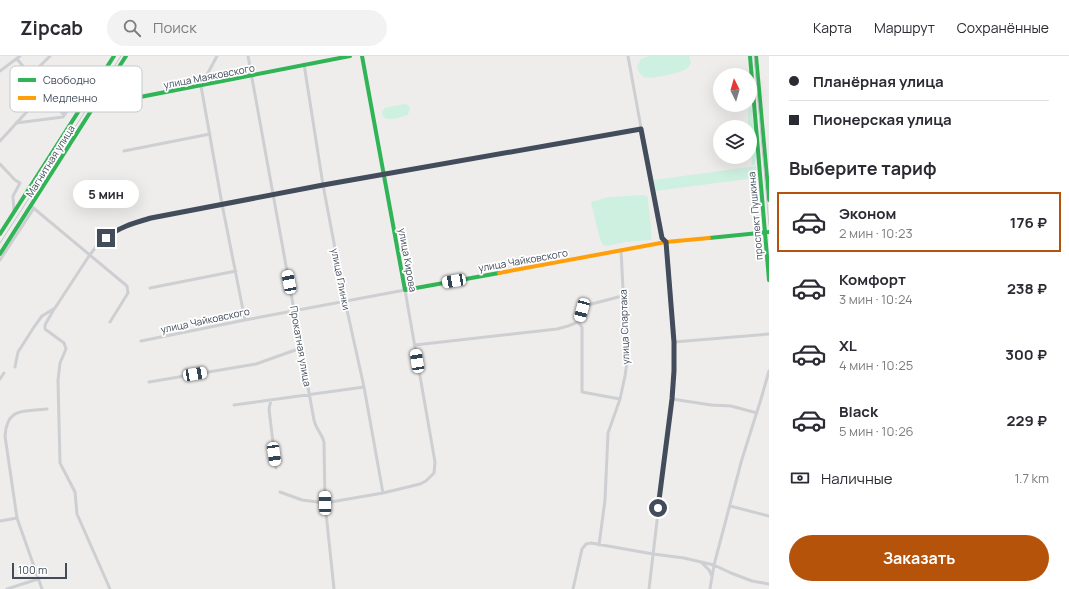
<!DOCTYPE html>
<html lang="ru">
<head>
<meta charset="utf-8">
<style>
  :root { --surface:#fff; --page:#f2f2f3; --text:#2b2b33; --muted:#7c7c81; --line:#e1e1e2; --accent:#b45309 }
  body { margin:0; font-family:Manrope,sans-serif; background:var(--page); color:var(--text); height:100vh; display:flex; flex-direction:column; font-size:15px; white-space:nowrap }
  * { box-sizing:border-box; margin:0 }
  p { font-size:13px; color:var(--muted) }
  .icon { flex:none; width:22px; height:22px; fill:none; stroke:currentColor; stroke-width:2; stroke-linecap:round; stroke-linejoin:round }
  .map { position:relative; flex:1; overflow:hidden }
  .sheet { display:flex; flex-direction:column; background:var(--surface); width:300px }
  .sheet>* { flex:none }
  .hud { display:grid; align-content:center; height:88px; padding:0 20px; background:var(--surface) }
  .needle { width:26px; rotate:355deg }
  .controls { position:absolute; left:713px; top:12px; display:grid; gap:8px }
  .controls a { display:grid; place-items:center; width:44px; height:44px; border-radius:50%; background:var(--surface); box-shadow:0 4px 16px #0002; font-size:20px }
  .scale { position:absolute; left:12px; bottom:10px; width:55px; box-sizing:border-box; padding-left:4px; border:2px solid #424c5b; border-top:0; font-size:11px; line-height:14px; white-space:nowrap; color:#424c5b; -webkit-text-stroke:3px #fff; paint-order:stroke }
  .end { position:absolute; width:18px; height:18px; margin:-9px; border:5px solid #424c5b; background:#fff; box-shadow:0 0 0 2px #fff }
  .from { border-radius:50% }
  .bubble { position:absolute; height:28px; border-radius:14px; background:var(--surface); box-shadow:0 4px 16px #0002; font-size:13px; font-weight:700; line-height:28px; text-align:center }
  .car { position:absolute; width:12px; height:24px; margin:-12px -6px; border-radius:5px; box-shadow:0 0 3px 1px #0007; background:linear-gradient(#fff 24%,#345 0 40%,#fff 0 76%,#345 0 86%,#fff 0) }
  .hud b { display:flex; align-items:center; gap:14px; height:38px; font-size:15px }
  .hud b+b { border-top:1px solid var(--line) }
  .hud i { width:10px; height:10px; background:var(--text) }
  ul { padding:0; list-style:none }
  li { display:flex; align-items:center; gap:12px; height:60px; margin:0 8px 6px; padding:0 12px; border:2px solid transparent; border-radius:0px }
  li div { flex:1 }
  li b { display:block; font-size:15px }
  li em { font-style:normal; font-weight:700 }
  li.active { border-color:var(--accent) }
  li>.icon { width:36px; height:36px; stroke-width:1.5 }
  h2 { padding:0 20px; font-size:18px; line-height:48px }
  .pay { display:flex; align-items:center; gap:10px; height:44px; padding:0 20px; font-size:15px }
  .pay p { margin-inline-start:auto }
  .action { display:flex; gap:8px; margin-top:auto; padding:8px 20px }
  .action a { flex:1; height:46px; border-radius:24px; background:var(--accent); color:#fff; font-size:16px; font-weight:700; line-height:46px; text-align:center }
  header { display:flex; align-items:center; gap:24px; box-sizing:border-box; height:56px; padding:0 20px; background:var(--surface); border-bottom:1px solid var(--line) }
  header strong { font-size:19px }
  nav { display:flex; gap:22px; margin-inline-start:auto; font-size:14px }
  .search { width:280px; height:36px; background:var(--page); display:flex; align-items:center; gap:10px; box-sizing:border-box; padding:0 14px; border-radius:22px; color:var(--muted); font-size:15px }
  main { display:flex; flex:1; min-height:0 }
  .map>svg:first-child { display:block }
</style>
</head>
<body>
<header>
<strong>Zipcab</strong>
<div class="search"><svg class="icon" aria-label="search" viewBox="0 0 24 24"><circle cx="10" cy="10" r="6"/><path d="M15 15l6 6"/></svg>Поиск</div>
<nav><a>Карта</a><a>Маршрут</a><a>Сохранённые</a></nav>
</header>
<main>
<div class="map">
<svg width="769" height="533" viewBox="0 0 769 533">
  <rect width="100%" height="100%" fill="#eeedec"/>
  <path fill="#cef0e0" d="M 649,0 L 689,0 L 691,6 C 690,9 689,11 686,13 C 681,17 649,24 644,21 C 640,19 638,15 637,11 L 641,3 Z
    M 404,48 L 408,49 L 410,52 L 408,59 C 401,61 381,69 382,55 L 385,52 L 389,51 Z
    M 749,52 L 752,53 C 752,66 759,99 754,109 L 752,109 C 751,97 750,84 750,71 L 748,71 L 748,55 Z
    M 756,110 L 756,122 L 655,135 L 654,124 Z
    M 643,139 L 648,141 C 648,150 653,178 651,184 L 625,186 L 607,190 L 603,189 L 600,183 L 591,146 L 609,141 Z"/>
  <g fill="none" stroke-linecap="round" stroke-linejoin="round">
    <path stroke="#cdcfd2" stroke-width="3" d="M 217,0 L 201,30 L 222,148 L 245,264
      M 248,0 L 314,364 C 316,373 322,378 324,386 L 325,447 L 334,533
      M 628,0 L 661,182 L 666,186 L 669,214 L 674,286 L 673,329 L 649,533
      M 17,3 L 64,59
      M 304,8 L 323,129 L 345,245 L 364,331 L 383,437
      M 0,15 L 20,0
      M 30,20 L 50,0
      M 16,67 L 63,61 C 73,46 76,39 94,50
      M 0,85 L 44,37
      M 124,95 L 210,78
      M 0,108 L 15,124 L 20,127 L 13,140 L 14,156
      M 31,150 L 127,230 L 128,237 L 110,266
      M 0,204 L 34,152
      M 150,232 L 236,215
      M 54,253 L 45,269 L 45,273 L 64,287 L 66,293 L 60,307 L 58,324 L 60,407 L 75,436 L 77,458 L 110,533
      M 578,266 L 584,250 L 622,240
      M 141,285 L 245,264 L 405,234 L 435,406 L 434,417 L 426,425 L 420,428 L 383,437 L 325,447 L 302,444 L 280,436
      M 674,286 L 769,278
      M 415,289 L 557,273 L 568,270 L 578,266 L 582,271 L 582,336 L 620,343
      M 15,311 L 18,296 L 34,271 L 42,260 L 55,252 L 89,200 L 99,187 L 112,177 L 128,168 L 151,162 L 323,129 L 641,73
      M 0,323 L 4,317
      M 149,326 L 256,308 L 301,292
      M 672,343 L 711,349 L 731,350 L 757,357
      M 271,344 L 269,353 L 276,412
      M 234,349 L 364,331
      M 730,450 L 769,460
      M 0,465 L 17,462
      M 599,489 L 605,444 L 608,377 L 620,343 L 625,320 L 627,306 L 627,294 L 622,240 L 623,233 L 621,194
      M 701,506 L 709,514 L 712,520
      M 7,533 L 38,523
      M 42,533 L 17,462 L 5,380 C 7,351 23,356 47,353
      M 573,533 L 582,493 L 586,488 L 591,487 L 653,498 L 684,502 L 714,509 L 731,517 L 752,525 L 769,528
      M 710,533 L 714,509 L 742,403 L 761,343 L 769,315"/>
    <path stroke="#30b455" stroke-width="4" d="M 362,0 L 405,234 L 499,217
      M 750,0 L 769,224
      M 756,0 L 769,144
      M 94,50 L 350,0
      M 0,178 L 114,0
      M 709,182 L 769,176
      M 0,198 L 126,0"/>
    <path stroke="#ff9f0a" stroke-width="4" d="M 499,217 L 666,186 L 709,182"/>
    <path stroke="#c5c7c9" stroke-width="1" d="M 754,0 L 769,169
      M 0,187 L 121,0"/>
  </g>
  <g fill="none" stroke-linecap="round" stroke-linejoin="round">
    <path stroke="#424c5b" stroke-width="5" d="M 106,182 C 119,171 134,167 151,162 L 323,129 L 641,73 L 662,182 L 666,186 L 674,286 L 674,315 L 672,343 L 658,452"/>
  </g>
  <g text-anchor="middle" stroke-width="3.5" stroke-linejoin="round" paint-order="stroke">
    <g font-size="10" fill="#424c5b" stroke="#fff">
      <text transform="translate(209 20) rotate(-11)" y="4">улица Маяковского</text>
      <text transform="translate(50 105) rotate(-58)" y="4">Магнитная улица</text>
      <text transform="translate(755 160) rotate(-95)" y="4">проспект Пушкина</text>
      <text transform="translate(408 204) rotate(80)" y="4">улица Кирова</text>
      <text transform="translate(523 204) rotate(-10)" y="4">улица Чайковского</text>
      <text transform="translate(341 223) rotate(79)" y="4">улица Глинки</text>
      <text transform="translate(205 264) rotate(-12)" y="4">улица Чайковского</text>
      <text transform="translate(624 271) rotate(-92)" y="4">улица Спартака</text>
      <text transform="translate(301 290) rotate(80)" y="4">Прокатная улица</text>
    </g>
  </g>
  <rect x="10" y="10" width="132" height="46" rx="6" fill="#fff" stroke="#c6c9ce" stroke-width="1"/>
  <rect x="18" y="22" width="18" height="4" fill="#30b455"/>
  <rect x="18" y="40" width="18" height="4" fill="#ff9f0a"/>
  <g font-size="11" fill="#424c5b">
    <text x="43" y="28">Свободно</text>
    <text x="43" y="46">Медленно</text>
  </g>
</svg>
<div class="controls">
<a><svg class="needle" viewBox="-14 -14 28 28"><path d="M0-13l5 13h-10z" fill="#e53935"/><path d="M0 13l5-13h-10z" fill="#7c7c81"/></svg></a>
<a><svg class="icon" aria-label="layers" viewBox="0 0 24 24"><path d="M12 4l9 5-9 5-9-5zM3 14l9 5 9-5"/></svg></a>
</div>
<div class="scale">100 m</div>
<i class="end from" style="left:658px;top:452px"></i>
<i class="end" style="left:106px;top:182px"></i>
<div class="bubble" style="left:73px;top:124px;width:66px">5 мин</div>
<i class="car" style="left:454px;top:225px;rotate:260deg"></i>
<i class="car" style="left:289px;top:226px;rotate:349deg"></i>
<i class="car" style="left:582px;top:254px;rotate:195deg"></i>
<i class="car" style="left:417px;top:305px;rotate:351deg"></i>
<i class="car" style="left:195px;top:318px;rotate:80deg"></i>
<i class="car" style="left:274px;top:398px;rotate:172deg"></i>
<i class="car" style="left:325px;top:447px;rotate:359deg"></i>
</div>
<section class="sheet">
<div class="hud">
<b><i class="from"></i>Планёрная улица</b>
<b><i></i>Пионерская улица</b>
</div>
<h2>Выберите тариф</h2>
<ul>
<li class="active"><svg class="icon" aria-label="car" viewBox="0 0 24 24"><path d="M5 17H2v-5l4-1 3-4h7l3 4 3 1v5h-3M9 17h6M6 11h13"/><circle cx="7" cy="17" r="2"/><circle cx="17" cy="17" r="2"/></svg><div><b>Эконом</b><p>2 мин · 10:23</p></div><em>176 ₽</em></li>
<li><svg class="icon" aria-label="car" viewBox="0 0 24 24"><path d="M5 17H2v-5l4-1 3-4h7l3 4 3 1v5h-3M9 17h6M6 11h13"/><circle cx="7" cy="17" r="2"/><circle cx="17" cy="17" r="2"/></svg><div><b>Комфорт</b><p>3 мин · 10:24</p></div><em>238 ₽</em></li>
<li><svg class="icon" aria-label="car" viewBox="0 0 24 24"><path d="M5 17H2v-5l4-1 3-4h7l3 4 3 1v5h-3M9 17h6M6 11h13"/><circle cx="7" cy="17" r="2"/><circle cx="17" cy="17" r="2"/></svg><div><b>XL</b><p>4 мин · 10:25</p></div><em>300 ₽</em></li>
<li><svg class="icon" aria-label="car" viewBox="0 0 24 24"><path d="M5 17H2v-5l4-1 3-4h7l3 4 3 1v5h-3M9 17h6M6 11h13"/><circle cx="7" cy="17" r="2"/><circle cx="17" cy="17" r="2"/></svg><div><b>Black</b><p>5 мин · 10:26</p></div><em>229 ₽</em></li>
</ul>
<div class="pay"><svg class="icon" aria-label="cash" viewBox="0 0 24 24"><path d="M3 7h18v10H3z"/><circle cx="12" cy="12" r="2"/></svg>Наличные<p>1.7 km</p></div>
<div class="action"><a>Заказать</a></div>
</section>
</main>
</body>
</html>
